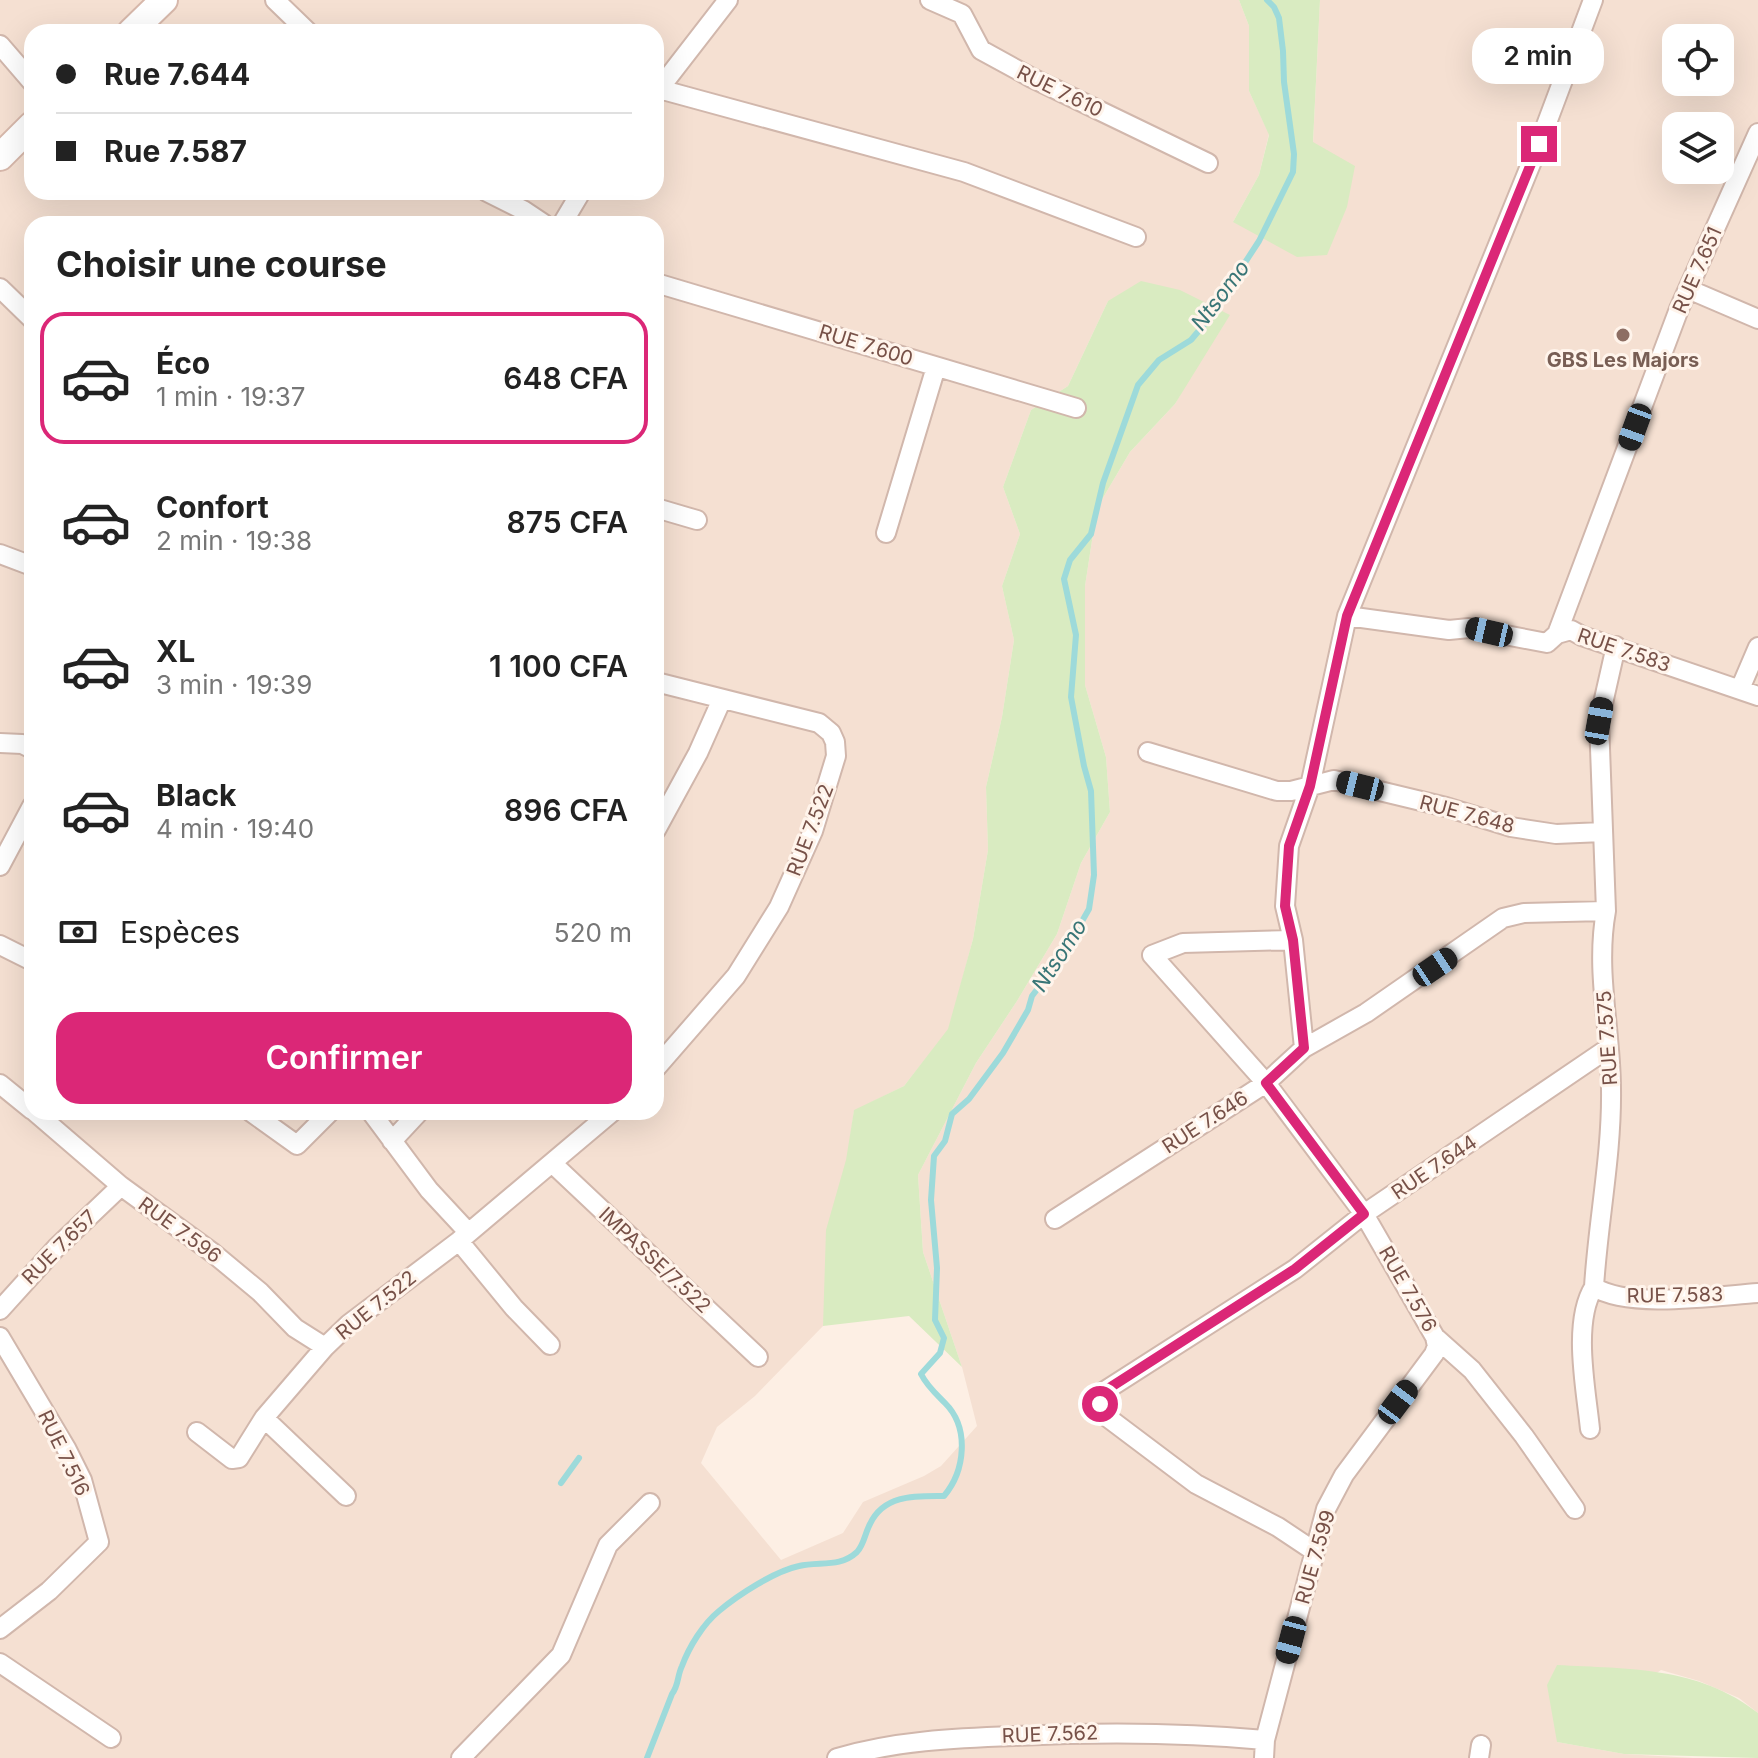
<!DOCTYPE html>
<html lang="fr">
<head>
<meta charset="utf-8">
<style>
  :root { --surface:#fff; --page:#f2f2f2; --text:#222; --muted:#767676; --line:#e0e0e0; --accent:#db2777 }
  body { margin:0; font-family:Inter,sans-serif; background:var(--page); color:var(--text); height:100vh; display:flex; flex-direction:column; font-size:30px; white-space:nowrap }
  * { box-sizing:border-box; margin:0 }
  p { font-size:26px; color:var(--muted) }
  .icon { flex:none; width:44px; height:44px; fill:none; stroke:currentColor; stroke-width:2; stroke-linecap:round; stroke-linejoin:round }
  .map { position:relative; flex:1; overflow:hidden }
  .drawer { position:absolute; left:24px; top:216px; width:640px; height:904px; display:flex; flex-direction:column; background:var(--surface); border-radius:24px; box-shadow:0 8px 32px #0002 }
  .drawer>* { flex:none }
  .top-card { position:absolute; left:24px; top:24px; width:640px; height:176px; border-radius:24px; box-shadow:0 8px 32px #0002; display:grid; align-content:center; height:176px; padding:0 32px; background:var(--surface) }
  .tools { position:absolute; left:1662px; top:24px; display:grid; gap:16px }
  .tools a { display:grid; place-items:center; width:72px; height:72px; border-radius:16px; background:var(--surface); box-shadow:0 8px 32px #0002; font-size:40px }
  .end { position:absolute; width:36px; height:36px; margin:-18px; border:10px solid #db2777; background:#fff; box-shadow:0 0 0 4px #fff }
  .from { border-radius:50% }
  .bubble { position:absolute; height:56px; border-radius:24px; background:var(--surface); box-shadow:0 8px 32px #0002; font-size:26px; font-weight:600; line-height:56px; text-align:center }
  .car { position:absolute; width:24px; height:48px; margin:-24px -12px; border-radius:10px; box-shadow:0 0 6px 2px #0007; background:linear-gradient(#222 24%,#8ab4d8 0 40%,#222 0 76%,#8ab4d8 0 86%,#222 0) }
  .top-card b { display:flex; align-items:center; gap:28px; height:76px; font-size:30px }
  .top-card b+b { border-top:2px solid var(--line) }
  .top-card i { width:20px; height:20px; background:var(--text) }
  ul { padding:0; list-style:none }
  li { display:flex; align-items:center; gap:24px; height:132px; margin:0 16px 12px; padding:0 16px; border:4px solid transparent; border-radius:24px }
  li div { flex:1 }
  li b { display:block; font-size:30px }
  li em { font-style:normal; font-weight:600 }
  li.current { border-color:var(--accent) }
  li>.icon { width:72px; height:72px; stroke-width:1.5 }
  h2 { padding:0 32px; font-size:36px; line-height:96px }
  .pay { display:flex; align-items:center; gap:20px; height:88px; padding:0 32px; font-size:30px }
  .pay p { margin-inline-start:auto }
  .button { display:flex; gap:16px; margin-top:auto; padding:16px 32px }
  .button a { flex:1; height:92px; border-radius:24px; background:var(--accent); color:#fff; font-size:32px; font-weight:600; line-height:92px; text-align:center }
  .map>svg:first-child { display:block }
</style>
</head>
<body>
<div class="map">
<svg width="1758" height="1758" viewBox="0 0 1758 1758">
  <rect width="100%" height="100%" fill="#fdefe4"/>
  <path fill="#f5e0d2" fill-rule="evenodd" d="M 0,0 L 1239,0 L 1249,26 L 1249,91 L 1269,134 L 1259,175 L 1233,222 L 1313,143 L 1320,0 L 1758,0 L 1758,1713 L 1739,1698 L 1699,1681 L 1661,1670 L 1557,1742 L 1624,1754 L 1694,1758 L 0,1758 ZM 32,32 L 656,32 L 656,192 L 32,192 ZM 1676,38 L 1720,38 L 1720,82 L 1676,82 ZM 1676,126 L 1720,126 L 1720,170 L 1676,170 ZM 32,224 L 656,224 L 656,1112 L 32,1112 ZM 1108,301 L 1194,371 L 1175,404 L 1130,452 L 1097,508 L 1085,586 L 1085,685 L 1106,757 L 1110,812 L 1081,863 L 1057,934 L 1017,1001 L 976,1063 L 918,1175 L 923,1252 L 962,1367 L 977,1426 L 941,1466 L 924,1476 L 863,1502 L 843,1533 L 781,1560 L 701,1463 L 717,1427 L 755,1396 L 823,1326 L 854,1111 L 904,1086 L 949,1029 L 973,939 L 988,850 L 986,787 L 1002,717 L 1014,640 L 1002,586 L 1020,534 L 1003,487 L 1031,410 L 1068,386 Z"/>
  <path fill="#d9ebc1" d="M 1239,0 L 1320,0 L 1313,142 L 1355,166 L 1347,207 L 1327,255 L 1297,257 L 1233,222 L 1259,175 L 1269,135 L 1249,91 L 1249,26 Z
    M 1141,281 L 1180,290 L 1230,315 L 1175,404 L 1130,452 L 1097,508 L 1085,586 L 1085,685 L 1106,757 L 1110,812 L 1081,863 L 1057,934 L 1017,1001 L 976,1063 L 918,1175 L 923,1252 L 962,1367 L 909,1316 L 823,1326 L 826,1230 L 846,1160 L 854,1110 L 904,1086 L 948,1029 L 973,939 L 988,850 L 986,787 L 1002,717 L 1014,640 L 1002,586 L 1020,534 L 1003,487 L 1031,410 L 1068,386 L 1108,301 Z
    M 1557,1665 C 1629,1669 1698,1666 1758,1713 L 1758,1758 L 1624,1754 L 1557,1742 L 1547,1685 Z"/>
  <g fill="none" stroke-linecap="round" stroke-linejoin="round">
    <path stroke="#9ddada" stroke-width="6" d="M 561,1483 L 579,1458
      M 647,1758 L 672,1694 C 679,1685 677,1676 682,1666 C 689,1647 703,1624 719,1611 C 738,1595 775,1571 799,1566 C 819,1561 840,1568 857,1552 C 864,1545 865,1533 870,1524 C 884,1494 916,1496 944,1496 C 965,1471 970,1428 945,1403 C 936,1394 927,1386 921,1374 L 940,1353 L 944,1338 L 935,1320 L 937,1268 L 931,1200 L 934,1156 L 945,1141 L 952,1114 L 969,1099 L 1003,1053 L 1028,1010 L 1032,996 L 1061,958 L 1089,909 L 1094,875 L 1091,791 L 1084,766 L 1071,697 L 1076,635 L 1064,579 L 1070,560 L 1091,534 L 1103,483 L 1138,385 L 1159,360 L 1191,340 L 1207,321 L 1259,241 L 1293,172 L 1294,154 L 1284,82 L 1283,51 L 1279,18 L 1274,7 L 1267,0"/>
    <defs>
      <path id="street" d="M 275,0 L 308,32
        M 930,0 L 962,14 L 981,50 L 1032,78 L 1208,163
        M 0,45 L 32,82
        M 659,89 L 964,172 L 1136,237
        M 656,93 L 728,0
        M 487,192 L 523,210 L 544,224
        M 562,224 L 581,192
        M 656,283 L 1076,408
        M 0,288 L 32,319
        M 1688,289 L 1758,319
        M 656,508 L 697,520
        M 886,533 L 936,367
        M 0,554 L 32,566
        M 1347,616 L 1449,630 L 1469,628 L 1547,643 L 1557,634 L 1571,630 L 1582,636 L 1758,696
        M 1557,634 L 1679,309 L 1758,133
        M 656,682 L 819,723 L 831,733 L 835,742 L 836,756 L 813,831 L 779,907 L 736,976 L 656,1068
        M 1740,689 L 1758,647
        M 0,743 L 22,744 L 32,749
        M 1148,752 L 1277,791 L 1291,791 L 1334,780 L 1446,807 L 1511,827 L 1556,834 L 1603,832
        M 656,830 L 698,753 L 722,699
        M 0,866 L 32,806
        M 1293,940 L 1183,943 L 1152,955 L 1266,1083 L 1364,1214 L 1435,1337 L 1472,1370 L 1524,1436 L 1575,1509
        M 0,945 L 32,961
        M 1304,1048 L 1293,940 L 1285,906 L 1289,846 L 1310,786 L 1347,616 L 1539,144 L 1593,0
        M 0,1084 L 32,1110
        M 35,1112 L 121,1186 L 213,1253 L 260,1292 L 295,1328 L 325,1347
        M 251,1112 L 297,1145 L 330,1112
        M 371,1112 L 429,1190 L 468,1232
        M 392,1141 L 419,1112
        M 552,1163 L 758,1357
        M 1055,1219 L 1266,1083 L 1304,1048 L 1366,1013 L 1503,918 L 1524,913 L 1606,911
        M 459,1241 L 514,1308 L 550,1345
        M 1594,1287 C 1629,1309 1715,1296 1758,1293
        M 0,1310 L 56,1248 L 121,1186
        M 0,1337 L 66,1448 L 82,1480 L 99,1542 L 49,1591 L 0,1629
        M 264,1418 L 346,1496
        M 1590,1429 C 1586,1389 1572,1322 1594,1287 C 1598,1221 1612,1155 1611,1089 C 1611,1030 1595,971 1606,911 L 1599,721 L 1616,646
        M 197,1432 L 232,1459 L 239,1458 L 264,1418 L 325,1347 L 349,1324 L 459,1241 L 612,1112
        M 1314,1551 L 1278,1527 L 1196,1484 L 1103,1414 L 1100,1404 L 1103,1392 L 1295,1269 L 1364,1214 L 1607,1049
        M 0,1663 L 111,1738
        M 461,1758 L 561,1655 L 608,1545 L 650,1503
        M 837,1758 C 894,1741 955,1738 1014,1736 C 1098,1732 1181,1732 1265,1740
        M 1264,1758 L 1265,1740 L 1326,1509 L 1344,1475 L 1434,1354 L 1437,1346 L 1435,1337
        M 1479,1758 L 1481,1745"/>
      <path id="secondary" d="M 131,32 L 164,0
        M 0,157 L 32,125"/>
    </defs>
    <use href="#street" stroke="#d1b7ac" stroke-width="22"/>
    <use href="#secondary" stroke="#d7b8ab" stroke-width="30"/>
    <use href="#street" stroke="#fff" stroke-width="18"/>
    <use href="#secondary" stroke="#fff" stroke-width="26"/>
  </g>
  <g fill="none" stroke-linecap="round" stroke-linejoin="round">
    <path stroke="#db2777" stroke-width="10" d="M 1100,1404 L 1103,1392 L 1295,1269 L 1364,1214 L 1266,1083 L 1304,1048 L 1293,940 L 1285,906 L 1289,846 L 1310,786 L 1347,616 L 1539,144"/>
  </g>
  <circle fill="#8d6e63" stroke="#fff4eb" stroke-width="3" cx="1623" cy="335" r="8"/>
  <g text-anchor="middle" stroke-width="6" stroke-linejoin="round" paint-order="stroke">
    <g font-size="20" fill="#775148" stroke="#fff4eb">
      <text transform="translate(1060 91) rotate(26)" y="7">RUE 7.610</text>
      <text transform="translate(1697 270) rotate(-66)" y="7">RUE 7.651</text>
      <text transform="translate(866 345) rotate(17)" y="7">RUE 7.600</text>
      <text transform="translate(1624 650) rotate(19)" y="7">RUE 7.583</text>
      <text transform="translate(1467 814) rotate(15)" y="7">RUE 7.648</text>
      <text transform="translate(810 830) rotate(-69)" y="7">RUE 7.522</text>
      <text transform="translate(1607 1038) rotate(-94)" y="7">RUE 7.575</text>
      <text transform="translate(1205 1122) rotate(-33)" y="7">RUE 7.646</text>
      <text transform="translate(1434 1167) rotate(-34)" y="7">RUE 7.644</text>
      <text transform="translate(180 1230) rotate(36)" y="7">RUE 7.596</text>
      <text transform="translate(59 1247) rotate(-45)" y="7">RUE 7.657</text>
      <text transform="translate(655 1260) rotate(43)" y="7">IMPASSE/7.522</text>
      <text transform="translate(1408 1289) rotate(60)" y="7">RUE 7.576</text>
      <text transform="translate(1675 1295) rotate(-1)" y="7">RUE 7.583</text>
      <text transform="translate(376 1305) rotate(-39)" y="7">RUE 7.522</text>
      <text transform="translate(64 1453) rotate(64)" y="7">RUE 7.516</text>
      <text transform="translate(1315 1557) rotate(-74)" y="7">RUE 7.599</text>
      <text transform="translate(1050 1734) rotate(-2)" y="7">RUE 7.562</text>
    </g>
    <g font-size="20" font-weight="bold" fill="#785e54" stroke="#fff4eb">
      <text x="1623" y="367">GBS Les Majors</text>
    </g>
    <g font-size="22" font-style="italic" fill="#387576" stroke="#fff4eb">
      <text transform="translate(1220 295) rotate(-53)" y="8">Ntsomo</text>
      <text transform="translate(1059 955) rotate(-57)" y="8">Ntsomo</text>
    </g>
  </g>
</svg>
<div class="tools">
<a><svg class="icon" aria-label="locate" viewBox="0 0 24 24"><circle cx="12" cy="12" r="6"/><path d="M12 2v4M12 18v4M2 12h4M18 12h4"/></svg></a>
<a><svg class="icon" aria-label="layers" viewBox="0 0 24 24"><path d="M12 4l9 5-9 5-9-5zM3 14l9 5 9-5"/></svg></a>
</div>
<i class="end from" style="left:1100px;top:1404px"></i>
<i class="end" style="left:1539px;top:144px"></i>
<div class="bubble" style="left:1472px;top:28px;width:132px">2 min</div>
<i class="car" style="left:1635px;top:427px;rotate:200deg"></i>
<i class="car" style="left:1489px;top:632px;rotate:283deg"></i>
<i class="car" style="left:1599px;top:721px;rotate:10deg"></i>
<i class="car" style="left:1360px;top:786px;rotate:284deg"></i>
<i class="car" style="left:1435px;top:967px;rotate:56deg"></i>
<i class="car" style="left:1398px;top:1402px;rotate:37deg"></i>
<i class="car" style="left:1291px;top:1640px;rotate:195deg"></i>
<div class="top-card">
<b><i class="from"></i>Rue 7.644</b>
<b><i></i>Rue 7.587</b>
</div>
<section class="drawer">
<h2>Choisir une course</h2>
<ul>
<li class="current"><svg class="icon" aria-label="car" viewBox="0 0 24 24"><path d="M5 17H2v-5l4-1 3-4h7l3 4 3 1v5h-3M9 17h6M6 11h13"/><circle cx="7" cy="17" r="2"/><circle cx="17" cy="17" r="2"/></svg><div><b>Éco</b><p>1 min · 19:37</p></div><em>648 CFA</em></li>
<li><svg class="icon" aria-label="car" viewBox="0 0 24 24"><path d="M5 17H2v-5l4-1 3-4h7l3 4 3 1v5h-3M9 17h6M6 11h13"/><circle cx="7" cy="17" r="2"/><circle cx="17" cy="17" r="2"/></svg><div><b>Confort</b><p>2 min · 19:38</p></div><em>875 CFA</em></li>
<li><svg class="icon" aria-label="car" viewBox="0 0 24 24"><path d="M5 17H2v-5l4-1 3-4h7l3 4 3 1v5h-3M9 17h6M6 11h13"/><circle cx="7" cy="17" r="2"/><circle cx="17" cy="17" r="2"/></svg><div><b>XL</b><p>3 min · 19:39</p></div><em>1 100 CFA</em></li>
<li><svg class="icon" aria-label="car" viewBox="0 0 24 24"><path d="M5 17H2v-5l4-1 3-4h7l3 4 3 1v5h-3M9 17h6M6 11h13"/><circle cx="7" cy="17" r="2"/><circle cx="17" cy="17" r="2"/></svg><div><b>Black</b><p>4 min · 19:40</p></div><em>896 CFA</em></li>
</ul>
<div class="pay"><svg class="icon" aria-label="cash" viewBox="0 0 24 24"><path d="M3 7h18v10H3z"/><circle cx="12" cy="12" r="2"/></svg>Espèces<p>520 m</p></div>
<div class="button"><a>Confirmer</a></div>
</section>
</div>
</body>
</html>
